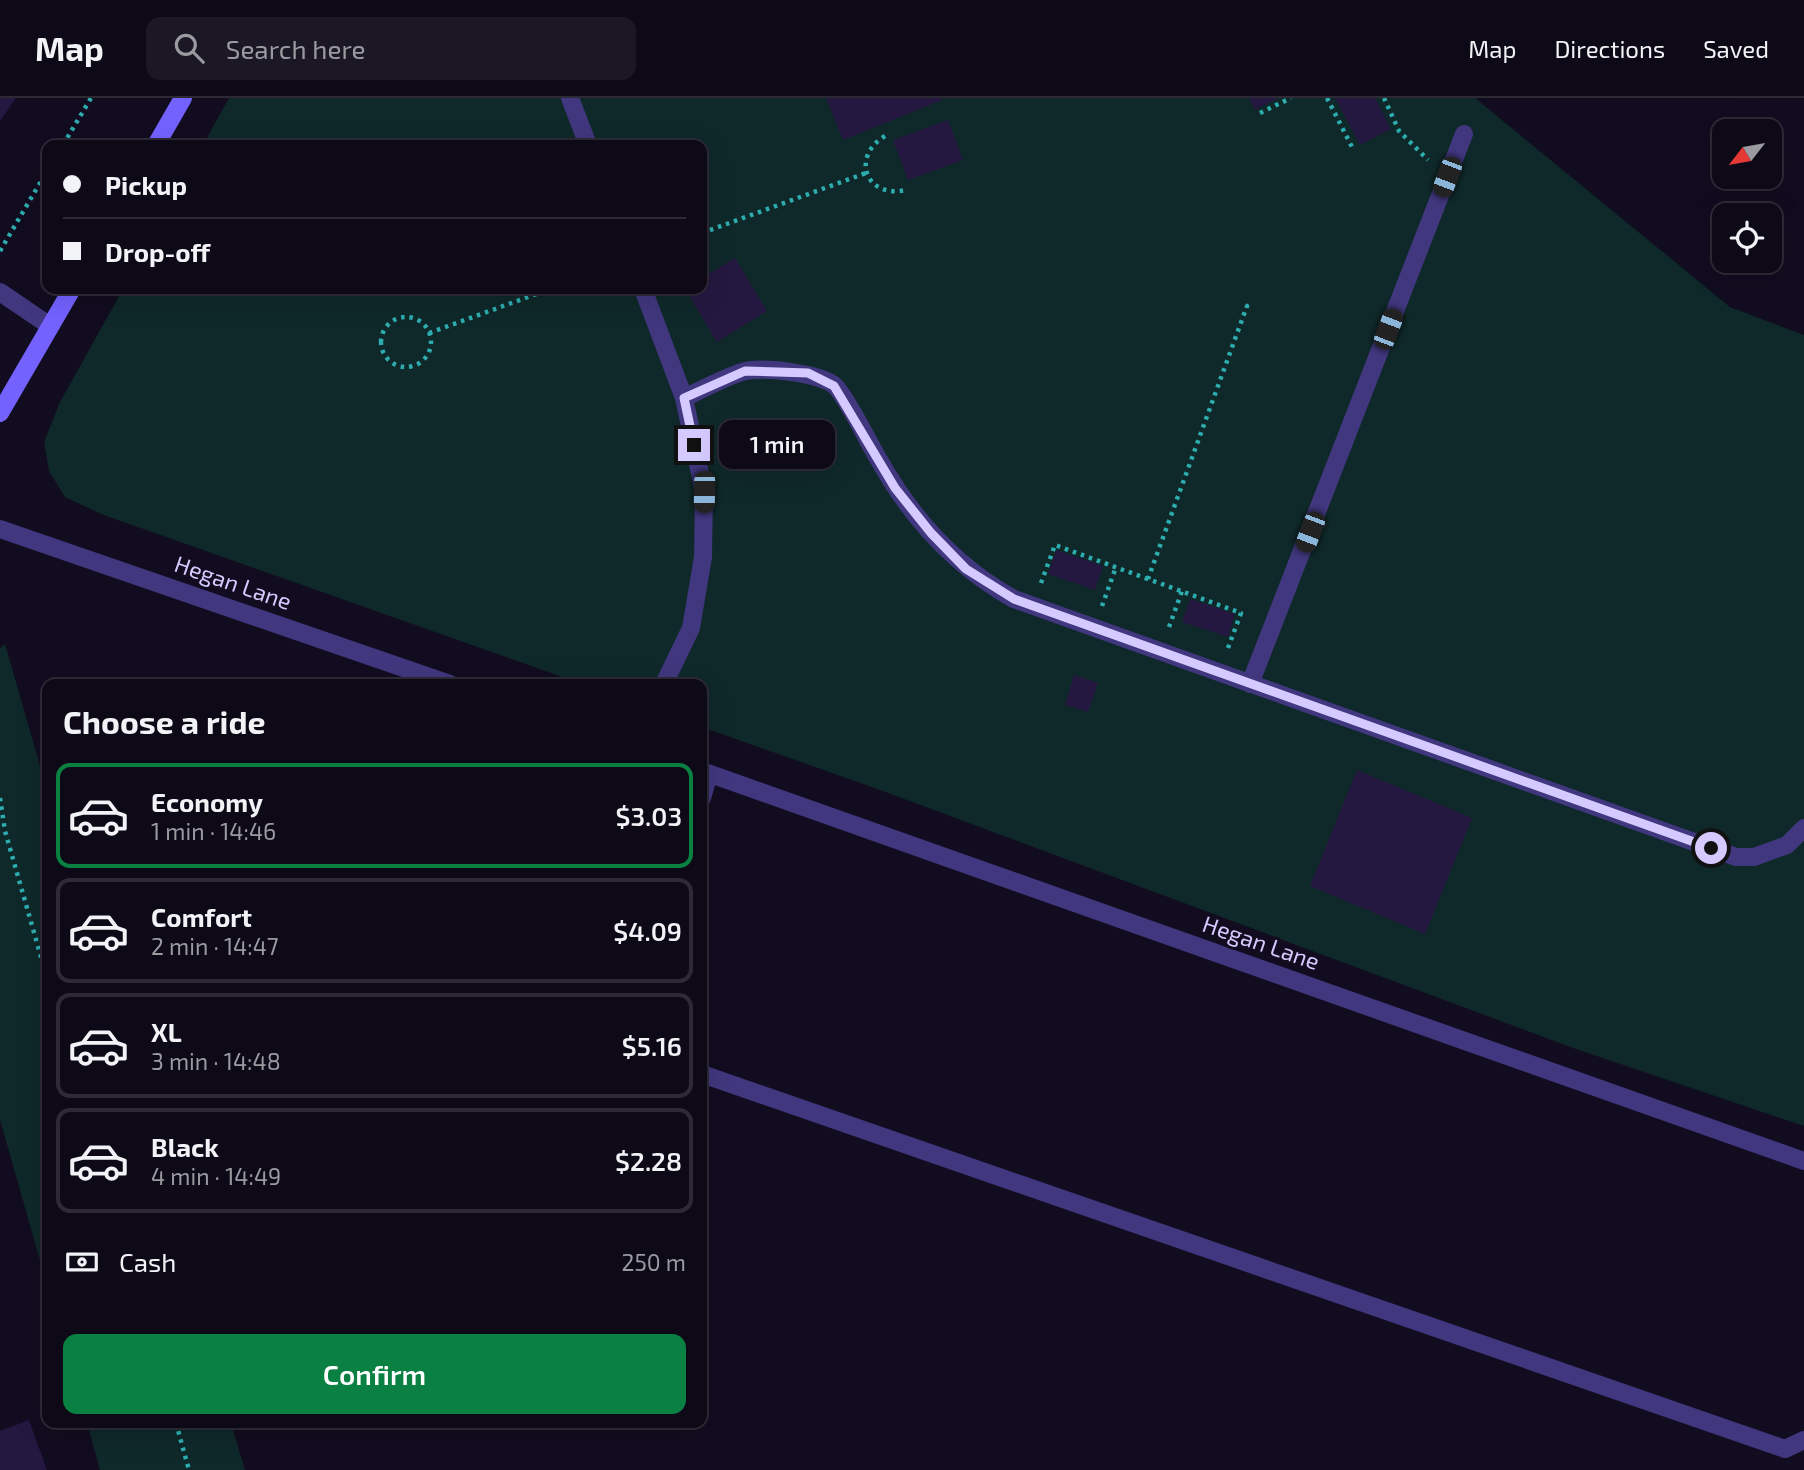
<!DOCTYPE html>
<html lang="en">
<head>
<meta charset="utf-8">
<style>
  :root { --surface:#0d0917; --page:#1b1724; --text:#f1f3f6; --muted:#9a9aa1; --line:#2d2a36; --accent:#0b8043 }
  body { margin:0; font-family:"Exo 2",sans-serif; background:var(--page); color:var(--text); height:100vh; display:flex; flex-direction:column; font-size:26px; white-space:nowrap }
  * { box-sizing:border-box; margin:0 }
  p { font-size:23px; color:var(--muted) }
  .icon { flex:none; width:38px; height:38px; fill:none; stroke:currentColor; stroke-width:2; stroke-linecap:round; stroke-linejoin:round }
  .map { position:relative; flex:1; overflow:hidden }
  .drawer { position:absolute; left:42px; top:581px; width:665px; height:749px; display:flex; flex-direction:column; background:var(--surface); border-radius:14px; box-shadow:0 7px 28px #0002,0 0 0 2px var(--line) }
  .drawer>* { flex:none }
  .top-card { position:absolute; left:42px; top:42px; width:665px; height:154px; border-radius:14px; box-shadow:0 7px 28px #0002,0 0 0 2px var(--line); display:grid; align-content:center; height:154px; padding:0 21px; background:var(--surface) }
  .needle { width:46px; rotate:239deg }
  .tools { position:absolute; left:1712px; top:21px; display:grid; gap:14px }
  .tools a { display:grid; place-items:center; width:70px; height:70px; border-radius:14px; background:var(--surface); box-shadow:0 7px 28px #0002,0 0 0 2px var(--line); font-size:35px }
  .end { position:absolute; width:32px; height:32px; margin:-16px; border:9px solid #d5caff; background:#111; box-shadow:0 0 0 4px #111 }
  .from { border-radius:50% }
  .bubble { position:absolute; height:49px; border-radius:14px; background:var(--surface); box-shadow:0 7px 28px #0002,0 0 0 2px var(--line); font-size:23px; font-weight:600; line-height:49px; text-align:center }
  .car { position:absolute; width:21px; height:42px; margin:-21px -10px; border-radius:9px; box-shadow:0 0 5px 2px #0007; background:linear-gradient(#222 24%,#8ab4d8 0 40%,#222 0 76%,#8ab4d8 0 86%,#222 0) }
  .top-card b { display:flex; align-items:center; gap:24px; height:66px; font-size:26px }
  .top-card b+b { border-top:2px solid var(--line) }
  .top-card i { width:18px; height:18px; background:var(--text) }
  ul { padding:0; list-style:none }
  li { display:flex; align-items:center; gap:21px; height:105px; margin:0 14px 10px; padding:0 7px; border:4px solid var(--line); border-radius:14px }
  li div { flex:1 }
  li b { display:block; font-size:26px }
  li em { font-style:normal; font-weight:600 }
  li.selected { border-color:var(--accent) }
  li>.icon { width:63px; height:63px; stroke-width:1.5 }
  h2 { padding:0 21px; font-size:32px; line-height:84px }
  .pay { display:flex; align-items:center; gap:18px; height:77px; padding:0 21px; font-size:26px }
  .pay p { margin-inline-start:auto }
  .primary-button { display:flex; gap:14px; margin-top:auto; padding:14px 21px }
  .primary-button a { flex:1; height:80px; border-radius:14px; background:var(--accent); color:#fff; font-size:28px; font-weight:600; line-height:80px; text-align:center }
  header { display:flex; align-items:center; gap:42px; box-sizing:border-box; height:98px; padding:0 35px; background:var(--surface); border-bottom:2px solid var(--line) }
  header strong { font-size:33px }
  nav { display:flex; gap:38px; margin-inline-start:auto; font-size:24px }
  .search { width:490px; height:63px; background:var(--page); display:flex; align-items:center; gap:18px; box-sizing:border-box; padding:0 24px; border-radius:14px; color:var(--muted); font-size:26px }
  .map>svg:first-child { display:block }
</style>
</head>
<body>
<header>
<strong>Map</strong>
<div class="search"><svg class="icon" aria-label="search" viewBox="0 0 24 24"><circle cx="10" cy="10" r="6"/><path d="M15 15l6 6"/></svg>Search here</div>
<nav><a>Map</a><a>Directions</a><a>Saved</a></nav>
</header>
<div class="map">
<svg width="1804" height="1372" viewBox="0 0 1804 1372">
  <rect width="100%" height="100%" fill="#110c1f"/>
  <path fill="#0f2829" d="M 229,0 L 1475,0 L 1730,209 L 1804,237 L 1804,1028 L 1576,951 L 880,692 L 702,629 L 702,586 L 582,586 L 101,416 L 65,399 L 49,373 L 44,344 L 60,304 L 123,191 L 702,191 L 702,47 L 203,47 Z
    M 5,546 L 47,692 L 47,1187 L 0,1022 L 0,550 Z
    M 87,1325 L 231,1325 L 245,1372 L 100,1372 Z"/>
  <path fill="#241840" d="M 0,0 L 16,0 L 0,23 Z
    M 826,0 L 941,0 L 942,2 L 843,42 Z
    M 1249,0 L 1278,0 L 1255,12 Z
    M 1335,0 L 1375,0 L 1391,31 L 1360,47 Z
    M 948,22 L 963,62 L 908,82 L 893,42 Z
    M 735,160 L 767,213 L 717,244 L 685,191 L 702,191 L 702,180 Z
    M 1056,452 L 1103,468 L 1095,492 L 1048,476 Z
    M 1190,501 L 1235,516 L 1228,539 L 1182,524 Z
    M 1074,577 L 1098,585 L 1088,614 L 1065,607 Z
    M 1357,672 L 1472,720 L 1425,836 L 1310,788 Z
    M 29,1322 L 47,1372 L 0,1372 L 0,1333 Z"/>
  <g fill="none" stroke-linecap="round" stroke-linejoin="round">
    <path stroke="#2eadb0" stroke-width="4.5" stroke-dasharray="3.5 5" stroke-linecap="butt" d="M 1327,0 L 1353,51
      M 1384,0 L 1399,33 L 1428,62
      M 1260,15 L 1291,0
      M 885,38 C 850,59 866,101 906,92
      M 63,47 L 91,0
      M 702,135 L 866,75
      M 0,153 L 47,73
      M381 244a25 25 0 1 1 50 0a25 25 0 1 1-50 0Z
      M 429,235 L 550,191
      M 1041,485 L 1055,447 L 1148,481
      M 1102,508 L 1116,469
      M 1169,529 L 1182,493
      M 1228,550 L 1241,515 L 1148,481 L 1247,208 L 1243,207
      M 0,700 L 5,733 L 47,880
      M 176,1325 L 189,1372"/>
    <path stroke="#40377e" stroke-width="18" d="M 570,0 L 588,47
      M 643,191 L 684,300 L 704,394 L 703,459 L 691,530 L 664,586
      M 0,194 L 50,228
      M 684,300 C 703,291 723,280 742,274 C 760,268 821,275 835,288 C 848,301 868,344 879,362 C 911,419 956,469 1014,501 L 1736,759 L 1754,759 L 1787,747 L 1804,730
      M 1250,586 L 1464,36
      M 702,700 L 709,676
      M 702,976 L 1785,1351 L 1804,1342"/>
    <path stroke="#40377e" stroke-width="18" d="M 0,431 L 450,586
      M 702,673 L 1804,1063"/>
    <path stroke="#7362fe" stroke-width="18" d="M 156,47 L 183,0
      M 0,315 L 72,191"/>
  </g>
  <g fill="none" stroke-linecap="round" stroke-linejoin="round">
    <path stroke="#d5caff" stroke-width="9" d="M 694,347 L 684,300 L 745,273 L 808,275 L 834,288 L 895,390 L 931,435 L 966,471 L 1014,501 L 1711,750"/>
  </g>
  <g text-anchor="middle" stroke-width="6" stroke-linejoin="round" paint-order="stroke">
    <g font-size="23" fill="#d5caff" stroke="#110c1f">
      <text transform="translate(233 485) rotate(19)" y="8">Hegan Lane</text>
      <text transform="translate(1261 845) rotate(19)" y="8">Hegan Lane</text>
    </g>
  </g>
</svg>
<div class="tools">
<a><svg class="needle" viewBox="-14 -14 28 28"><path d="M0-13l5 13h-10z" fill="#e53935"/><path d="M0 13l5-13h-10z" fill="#9a9aa1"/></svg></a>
<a><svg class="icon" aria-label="locate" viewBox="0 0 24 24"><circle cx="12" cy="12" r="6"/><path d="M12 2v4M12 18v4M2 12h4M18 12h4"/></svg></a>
</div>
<i class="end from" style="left:1711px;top:750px"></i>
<i class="end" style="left:694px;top:347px"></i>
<div class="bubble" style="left:719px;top:322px;width:116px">1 min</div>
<i class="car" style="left:1447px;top:79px;rotate:201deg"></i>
<i class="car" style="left:1388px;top:231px;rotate:21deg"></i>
<i class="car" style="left:704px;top:394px;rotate:181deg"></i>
<i class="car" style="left:1310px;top:434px;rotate:201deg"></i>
<div class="top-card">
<b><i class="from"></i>Pickup</b>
<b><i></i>Drop-off</b>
</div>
<section class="drawer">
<h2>Choose a ride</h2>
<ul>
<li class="selected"><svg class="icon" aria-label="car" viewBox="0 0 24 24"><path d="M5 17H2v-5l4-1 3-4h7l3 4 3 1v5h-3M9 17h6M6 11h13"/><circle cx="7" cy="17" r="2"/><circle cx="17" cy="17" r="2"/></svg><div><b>Economy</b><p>1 min · 14:46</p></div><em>$3.03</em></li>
<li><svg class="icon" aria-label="car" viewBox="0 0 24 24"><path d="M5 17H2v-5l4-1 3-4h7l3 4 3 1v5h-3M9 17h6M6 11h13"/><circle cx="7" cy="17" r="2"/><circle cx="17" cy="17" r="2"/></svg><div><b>Comfort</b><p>2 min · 14:47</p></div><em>$4.09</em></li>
<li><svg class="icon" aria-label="car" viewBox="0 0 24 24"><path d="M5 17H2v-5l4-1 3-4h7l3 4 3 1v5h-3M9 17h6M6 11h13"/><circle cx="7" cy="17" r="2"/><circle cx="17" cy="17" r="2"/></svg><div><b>XL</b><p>3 min · 14:48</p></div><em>$5.16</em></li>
<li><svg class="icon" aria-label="car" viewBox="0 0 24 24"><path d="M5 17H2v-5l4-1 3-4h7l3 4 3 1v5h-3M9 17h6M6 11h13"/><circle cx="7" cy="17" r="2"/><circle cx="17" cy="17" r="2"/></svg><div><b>Black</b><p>4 min · 14:49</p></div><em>$2.28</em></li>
</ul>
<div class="pay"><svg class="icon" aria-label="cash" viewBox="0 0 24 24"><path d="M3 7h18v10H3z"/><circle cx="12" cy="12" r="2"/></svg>Cash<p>250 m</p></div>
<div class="primary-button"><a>Confirm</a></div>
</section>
</div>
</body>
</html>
